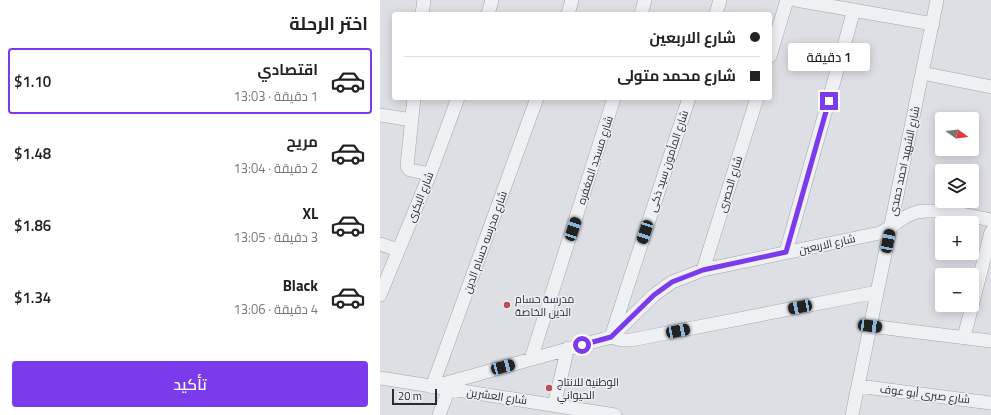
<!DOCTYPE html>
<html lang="ar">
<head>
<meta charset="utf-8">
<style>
  :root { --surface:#fff; --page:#f2f2f2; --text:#222; --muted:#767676; --line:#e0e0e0; --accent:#7c3aed }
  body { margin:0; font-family:"Titillium Web",Cairo,sans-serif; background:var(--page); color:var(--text); direction:rtl; height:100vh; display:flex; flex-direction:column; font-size:15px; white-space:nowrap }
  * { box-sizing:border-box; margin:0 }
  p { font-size:13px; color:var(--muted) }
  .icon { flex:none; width:22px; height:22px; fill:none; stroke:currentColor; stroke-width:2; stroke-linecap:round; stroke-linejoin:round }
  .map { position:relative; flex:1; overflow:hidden; direction:ltr }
  .details { display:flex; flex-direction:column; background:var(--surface); width:380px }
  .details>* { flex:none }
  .top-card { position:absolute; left:12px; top:12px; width:380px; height:88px; border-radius:4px; box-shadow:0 2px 10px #0003; direction:rtl; display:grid; align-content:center; height:88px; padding:0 12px; background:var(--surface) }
  .needle { width:26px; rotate:105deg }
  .buttons { position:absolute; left:555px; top:112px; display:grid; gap:8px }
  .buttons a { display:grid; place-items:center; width:44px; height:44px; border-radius:4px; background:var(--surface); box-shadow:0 2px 10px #0003; font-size:20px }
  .scale { position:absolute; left:12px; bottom:10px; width:45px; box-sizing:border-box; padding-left:4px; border:2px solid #282d3a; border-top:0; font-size:11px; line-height:14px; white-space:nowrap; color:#282d3a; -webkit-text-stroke:3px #eceef3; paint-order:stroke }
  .end { position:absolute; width:18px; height:18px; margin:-9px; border:5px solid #7c3aed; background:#fff; box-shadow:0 0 0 2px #fff }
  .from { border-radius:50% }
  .bubble { position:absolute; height:28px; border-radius:4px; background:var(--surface); box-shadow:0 2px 10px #0003; font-size:13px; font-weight:600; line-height:28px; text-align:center; direction:rtl }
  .car { position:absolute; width:12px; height:24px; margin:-12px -6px; border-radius:5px; box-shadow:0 0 3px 1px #0007; background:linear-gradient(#222 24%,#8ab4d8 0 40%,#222 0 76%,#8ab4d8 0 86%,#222 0) }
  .top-card b { display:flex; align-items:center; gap:14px; height:38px; font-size:15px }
  .top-card b+b { border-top:1px solid var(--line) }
  .top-card i { width:10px; height:10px; background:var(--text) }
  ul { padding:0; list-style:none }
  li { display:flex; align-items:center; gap:12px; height:66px; margin:0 8px 6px; padding:0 4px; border:2px solid transparent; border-radius:4px }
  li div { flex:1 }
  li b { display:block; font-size:15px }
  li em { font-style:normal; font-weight:600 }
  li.selected { border-color:var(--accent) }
  li>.icon { width:36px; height:36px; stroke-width:1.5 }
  h2 { padding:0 12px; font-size:18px; line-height:48px }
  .action { display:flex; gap:8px; margin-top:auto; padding:8px 12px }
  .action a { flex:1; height:46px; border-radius:4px; background:var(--accent); color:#fff; font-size:16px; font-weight:600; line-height:46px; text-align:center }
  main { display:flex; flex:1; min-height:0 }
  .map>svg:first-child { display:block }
</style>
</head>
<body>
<main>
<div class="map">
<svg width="611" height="415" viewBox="0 0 611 415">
  <rect width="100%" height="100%" fill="#dddfe5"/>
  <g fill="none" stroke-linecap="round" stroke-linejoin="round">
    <defs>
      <path id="minor" d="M 416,0 L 553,24
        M 42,14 L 44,0
        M 108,14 L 112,0
        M 188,14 L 192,0
        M 261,14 L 265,0
        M 336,14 L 340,0
        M 390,56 L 407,0
        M 542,73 L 611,87
        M 34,98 L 27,166 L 30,170 L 50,174
        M 309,98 L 231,337 L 242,340 L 251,340 L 497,292
        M 0,115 L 32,120
        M 0,244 L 18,250
        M 406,252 L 474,10
        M 323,270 L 377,98
        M 0,295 L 50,174 L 78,98
        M 490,326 L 611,341
        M 584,337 L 611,232
        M 151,359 L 234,98
        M 0,378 L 235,415
        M 478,386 L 611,403
        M 52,387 L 231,337 L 274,295 L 292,282 L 323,270 L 500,233 C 512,227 524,215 537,212 C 559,208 589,216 611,220
        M 52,387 L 157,98
        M 174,405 L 188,348
        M 59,415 L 69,389
        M 472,415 L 557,0"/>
    </defs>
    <use href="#minor" stroke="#a3a6ae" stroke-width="14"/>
    <use href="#minor" stroke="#eff0f4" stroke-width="13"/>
  </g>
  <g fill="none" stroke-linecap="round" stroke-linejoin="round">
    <path stroke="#7c3aed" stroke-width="5" d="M 202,345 L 231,337 L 274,295 L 292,282 L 323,270 L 406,252 L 449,101"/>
  </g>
  <g fill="#bd4f56" stroke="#eceef3" stroke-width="1.5">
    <circle cx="127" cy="305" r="4"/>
    <circle cx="169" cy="388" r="4"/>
  </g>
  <g text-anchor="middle" stroke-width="3" stroke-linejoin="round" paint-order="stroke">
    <g font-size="11" fill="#282d3a" stroke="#eceef3">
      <text transform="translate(215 160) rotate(-72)" y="4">شارع مسجد المغفره</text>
      <text transform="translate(288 161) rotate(-72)" y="4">شارع المأمون سيد ذكى</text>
      <text transform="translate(524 161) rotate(-78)" y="4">شارع الشهيد احمد حمدى</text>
      <text transform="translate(350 184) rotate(-73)" y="4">شارع الحصرى</text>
      <text transform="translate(40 197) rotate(-68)" y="4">شارع البكرى</text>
      <text transform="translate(105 242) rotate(-70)" y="4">شارع مدرسه حسام الدين</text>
      <text transform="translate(447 244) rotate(-12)" y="4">شارع الاربعين</text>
      <text transform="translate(545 394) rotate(7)" y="4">شارع صبرى أبو عوف</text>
      <text transform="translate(117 396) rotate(8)" y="4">شارع العشرين</text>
    </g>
    <g font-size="11" fill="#282d3a" stroke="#eceef3" text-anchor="start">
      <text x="135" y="303">مدرسة حسام<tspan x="135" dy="13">الدين الخاصة</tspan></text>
      <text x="177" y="386">الوطنية للانتاج<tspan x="177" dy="13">الحيواني</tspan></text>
    </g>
  </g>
</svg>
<div class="buttons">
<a><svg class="needle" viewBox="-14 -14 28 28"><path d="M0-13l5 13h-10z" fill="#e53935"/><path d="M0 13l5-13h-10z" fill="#767676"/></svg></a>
<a><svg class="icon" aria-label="layers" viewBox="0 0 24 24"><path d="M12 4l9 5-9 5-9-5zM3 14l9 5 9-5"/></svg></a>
<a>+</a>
<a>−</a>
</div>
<div class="scale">20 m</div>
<i class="end from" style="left:202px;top:345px"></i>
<i class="end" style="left:449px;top:101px"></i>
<div class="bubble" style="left:408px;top:43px;width:82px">1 دقيقة</div>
<i class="car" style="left:193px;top:229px;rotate:18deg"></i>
<i class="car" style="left:265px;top:232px;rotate:198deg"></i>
<i class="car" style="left:508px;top:241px;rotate:11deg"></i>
<i class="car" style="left:420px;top:307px;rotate:259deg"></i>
<i class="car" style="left:490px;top:326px;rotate:97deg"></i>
<i class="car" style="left:298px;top:331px;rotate:79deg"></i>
<i class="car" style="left:123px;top:367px;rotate:75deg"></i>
<div class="top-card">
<b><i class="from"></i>شارع الاربعين</b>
<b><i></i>شارع محمد متولى</b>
</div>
</div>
<section class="details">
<h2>اختر الرحلة</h2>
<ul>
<li class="selected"><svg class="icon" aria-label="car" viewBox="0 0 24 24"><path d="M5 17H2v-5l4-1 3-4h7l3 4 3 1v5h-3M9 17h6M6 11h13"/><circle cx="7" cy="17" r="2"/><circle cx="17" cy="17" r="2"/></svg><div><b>اقتصادي</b><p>1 دقيقة · 13:03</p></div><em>$1.10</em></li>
<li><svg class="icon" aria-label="car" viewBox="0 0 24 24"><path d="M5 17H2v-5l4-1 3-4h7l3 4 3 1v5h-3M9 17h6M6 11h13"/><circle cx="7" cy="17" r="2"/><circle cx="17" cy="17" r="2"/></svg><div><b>مريح</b><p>2 دقيقة · 13:04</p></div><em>$1.48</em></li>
<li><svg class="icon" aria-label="car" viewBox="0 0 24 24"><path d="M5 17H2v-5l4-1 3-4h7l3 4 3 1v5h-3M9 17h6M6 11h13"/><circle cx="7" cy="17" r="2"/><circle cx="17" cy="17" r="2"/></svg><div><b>XL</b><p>3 دقيقة · 13:05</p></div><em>$1.86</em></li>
<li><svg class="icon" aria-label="car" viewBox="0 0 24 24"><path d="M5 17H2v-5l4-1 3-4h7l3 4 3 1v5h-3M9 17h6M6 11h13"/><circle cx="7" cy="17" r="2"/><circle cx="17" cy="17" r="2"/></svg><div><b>Black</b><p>4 دقيقة · 13:06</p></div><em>$1.34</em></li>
</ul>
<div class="action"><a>تأكيد</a></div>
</section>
</main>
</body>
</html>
